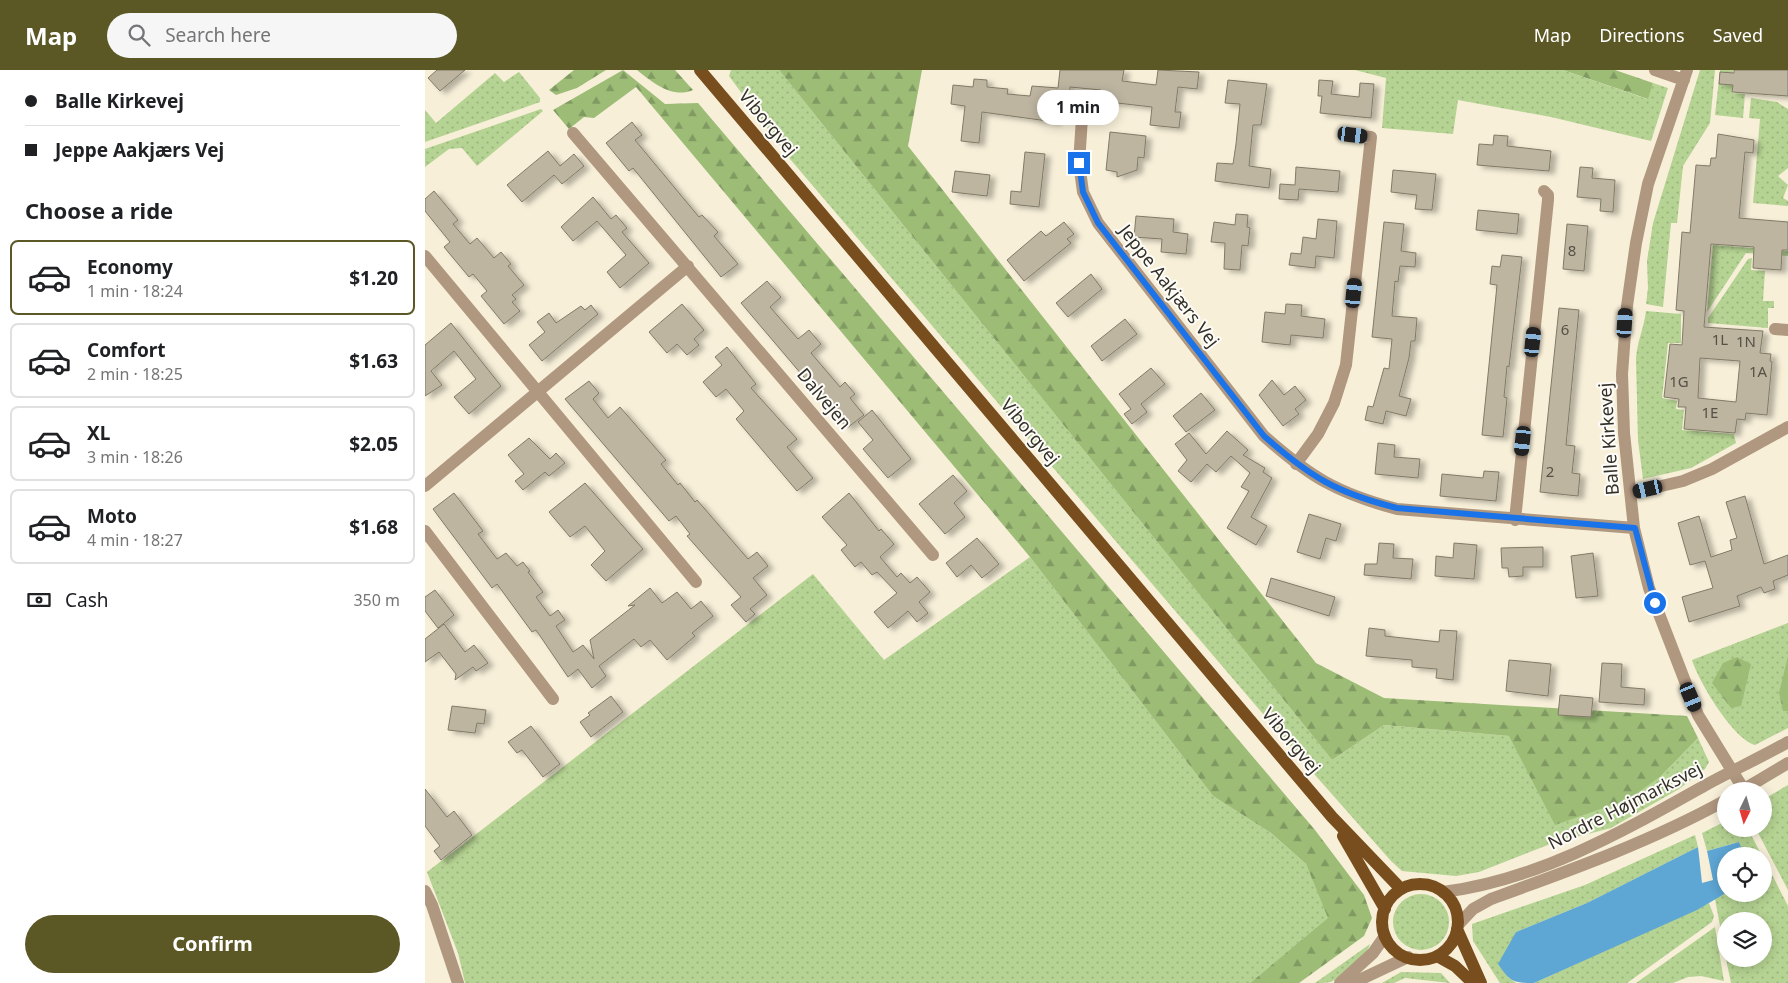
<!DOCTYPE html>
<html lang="en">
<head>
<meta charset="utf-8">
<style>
  :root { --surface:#fff; --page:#f6f6f6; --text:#202124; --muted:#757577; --line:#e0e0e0; --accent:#5b5825 }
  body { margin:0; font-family:"Noto Sans",sans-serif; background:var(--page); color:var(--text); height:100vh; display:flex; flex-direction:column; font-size:19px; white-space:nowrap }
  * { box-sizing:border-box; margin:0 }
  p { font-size:16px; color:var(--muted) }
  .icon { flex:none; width:28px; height:28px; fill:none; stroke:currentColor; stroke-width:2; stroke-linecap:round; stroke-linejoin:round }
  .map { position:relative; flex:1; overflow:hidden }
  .details { display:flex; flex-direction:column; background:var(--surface); width:425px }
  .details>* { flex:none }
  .banner { display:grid; align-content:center; height:110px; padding:0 25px; background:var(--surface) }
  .needle { width:32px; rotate:185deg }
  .tools { position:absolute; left:1292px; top:712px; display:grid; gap:10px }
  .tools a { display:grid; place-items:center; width:55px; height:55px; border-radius:50%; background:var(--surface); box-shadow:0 2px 12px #0003; font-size:25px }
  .end { position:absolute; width:22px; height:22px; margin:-11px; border:6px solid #1a73e8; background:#fff; box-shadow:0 0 0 2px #fff }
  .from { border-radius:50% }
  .bubble { position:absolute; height:35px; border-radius:18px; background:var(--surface); box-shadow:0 2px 12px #0003; font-size:16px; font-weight:700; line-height:35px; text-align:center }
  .car { position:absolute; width:15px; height:30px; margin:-15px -8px; border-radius:6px; box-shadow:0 0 4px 1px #0007; background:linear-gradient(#222 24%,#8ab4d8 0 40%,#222 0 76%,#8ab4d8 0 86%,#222 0) }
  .banner b { display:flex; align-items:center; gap:18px; height:48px; font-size:19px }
  .banner b+b { border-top:1px solid var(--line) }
  .banner i { width:12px; height:12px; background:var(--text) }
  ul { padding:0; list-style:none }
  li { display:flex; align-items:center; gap:15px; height:75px; margin:0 10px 8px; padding:0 15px; border:2px solid var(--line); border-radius:8px }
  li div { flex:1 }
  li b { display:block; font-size:19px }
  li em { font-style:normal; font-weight:700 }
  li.current { border-color:var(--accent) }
  li>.icon { width:45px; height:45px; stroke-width:1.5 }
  h2 { padding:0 25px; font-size:22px; line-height:60px }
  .pay { display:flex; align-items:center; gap:12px; height:55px; padding:0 25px; font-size:19px }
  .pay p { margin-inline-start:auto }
  .button { display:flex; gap:10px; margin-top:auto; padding:10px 25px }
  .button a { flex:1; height:58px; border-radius:30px; background:var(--accent); color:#fff; font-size:20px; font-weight:700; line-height:58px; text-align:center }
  header { display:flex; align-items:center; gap:30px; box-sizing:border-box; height:70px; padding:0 25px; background:var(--accent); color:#fff }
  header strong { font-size:24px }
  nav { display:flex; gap:28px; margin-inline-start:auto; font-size:18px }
  .search { width:350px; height:45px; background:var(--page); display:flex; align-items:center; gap:12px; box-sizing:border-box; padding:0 18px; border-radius:28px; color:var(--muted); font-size:19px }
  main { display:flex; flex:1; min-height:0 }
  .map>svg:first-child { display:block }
</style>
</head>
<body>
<header>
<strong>Map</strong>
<div class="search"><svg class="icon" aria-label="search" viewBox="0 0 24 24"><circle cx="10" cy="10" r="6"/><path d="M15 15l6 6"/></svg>Search here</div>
<nav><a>Map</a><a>Directions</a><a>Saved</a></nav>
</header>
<main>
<section class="details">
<div class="banner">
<b><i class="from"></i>Balle Kirkevej</b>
<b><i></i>Jeppe Aakjærs Vej</b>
</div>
<h2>Choose a ride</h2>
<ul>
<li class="current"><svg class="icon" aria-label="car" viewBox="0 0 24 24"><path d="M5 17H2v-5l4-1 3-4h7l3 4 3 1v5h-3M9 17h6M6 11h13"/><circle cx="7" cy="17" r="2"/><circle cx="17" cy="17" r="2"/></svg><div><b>Economy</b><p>1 min · 18:24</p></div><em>$1.20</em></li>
<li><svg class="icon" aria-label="car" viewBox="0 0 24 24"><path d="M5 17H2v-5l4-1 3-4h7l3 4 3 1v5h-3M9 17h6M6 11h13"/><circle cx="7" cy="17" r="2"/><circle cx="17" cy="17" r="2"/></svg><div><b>Comfort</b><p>2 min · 18:25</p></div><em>$1.63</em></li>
<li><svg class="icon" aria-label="car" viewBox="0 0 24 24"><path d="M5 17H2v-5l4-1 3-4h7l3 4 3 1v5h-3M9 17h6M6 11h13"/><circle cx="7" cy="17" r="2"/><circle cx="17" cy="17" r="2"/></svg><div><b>XL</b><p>3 min · 18:26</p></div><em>$2.05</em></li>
<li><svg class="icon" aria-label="car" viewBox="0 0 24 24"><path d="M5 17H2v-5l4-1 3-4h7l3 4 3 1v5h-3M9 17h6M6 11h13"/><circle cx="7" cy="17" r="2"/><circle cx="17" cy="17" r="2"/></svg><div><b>Moto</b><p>4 min · 18:27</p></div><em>$1.68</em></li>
</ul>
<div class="pay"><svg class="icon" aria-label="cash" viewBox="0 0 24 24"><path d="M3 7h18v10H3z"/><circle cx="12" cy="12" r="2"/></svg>Cash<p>350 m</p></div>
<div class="button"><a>Confirm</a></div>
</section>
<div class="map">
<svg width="1363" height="913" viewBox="0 0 1363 913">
  <defs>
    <pattern id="grass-dots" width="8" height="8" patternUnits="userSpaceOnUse" patternTransform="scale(1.25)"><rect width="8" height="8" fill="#b5d392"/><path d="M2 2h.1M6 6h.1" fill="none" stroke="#9cb57e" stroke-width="1.8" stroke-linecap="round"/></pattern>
    <pattern id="forest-firs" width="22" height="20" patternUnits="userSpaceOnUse" patternTransform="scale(1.25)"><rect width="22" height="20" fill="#9dbd77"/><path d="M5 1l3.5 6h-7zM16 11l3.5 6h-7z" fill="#819a62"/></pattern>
    <filter id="shadow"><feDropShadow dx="5.5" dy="3" stdDeviation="2.5" flood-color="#0004"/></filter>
  </defs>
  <rect width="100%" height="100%" fill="#f7efd8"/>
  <path fill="url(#grass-dots)" d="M 306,0 L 354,0 L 907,690 L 959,655 L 1084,666 L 1236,706 L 1273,668 L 1284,692 L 1280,699 L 1254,719 L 1186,758 L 1128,773 L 1054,802 L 1031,806 L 977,801 L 966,791 L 890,705 L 365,89 L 304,6 Z
    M 930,0 L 1138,0 L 1222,29 L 1228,13 L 1243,18 L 1226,71 L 1126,47 L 1033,30 L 1028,64 L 957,58 L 961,8 Z
    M 1275,0 L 1290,0 L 1285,53 L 1258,96 L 1252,153 L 1246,153 L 1238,237 L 1221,234 L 1223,218 L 1222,191 L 1228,153 Z
    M 1295,0 L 1308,0 L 1307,23 L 1320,24 L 1318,48 L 1290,45 Z
    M 94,2 L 115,28 L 115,32 L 0,72 L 0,40 L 11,53 L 70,3 L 79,12 Z
    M 1326,28 L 1352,32 L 1363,39 L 1363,98 L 1353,106 L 1363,115 L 1358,128 L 1363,131 L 1363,136 L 1328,133 L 1335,49 L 1324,48 Z
    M 116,39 L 118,41 L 52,96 L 37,78 L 24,79 L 0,97 L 0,79 Z
    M 1288,175 L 1363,181 L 1363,186 L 1321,183 L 1282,242 Z
    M 1327,188 L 1326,200 L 1340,201 L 1338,231 L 1349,231 L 1349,238 L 1343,238 L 1343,258 L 1283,253 L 1283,248 L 1323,189 Z
    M 1221,241 L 1256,244 L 1256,273 L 1243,273 L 1237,328 L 1252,331 L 1251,339 L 1259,340 L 1257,360 L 1309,364 L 1311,373 L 1266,398 L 1218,409 L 1213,370 L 1211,289 C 1212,272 1219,258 1221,241 Z
    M 605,487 L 788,726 L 846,763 L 881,794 L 904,848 L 825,913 L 40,913 L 33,883 L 2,802 L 388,504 L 459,590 Z
    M 1363,553 L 1363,658 L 1330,675 C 1308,669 1274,612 1267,590 Z
    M 1363,715 L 1363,820 L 1331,759 L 1339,759 L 1339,729 Z
    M 1301,751 L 1301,759 L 1323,759 L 1337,786 L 1320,786 L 1314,772 L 1282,781 L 1277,763 Z
    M 1270,765 L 1273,777 L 1162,833 L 1091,862 L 1083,907 L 1091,913 L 1075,913 L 1048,871 L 1047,854 L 1160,815 Z
    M 1339,789 L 1363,836 L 1363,913 L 1306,913 L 1301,889 L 1339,889 L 1339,851 L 1301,851 L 1301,888 L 1290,829 L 1301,823 L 1339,824 Z
    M968 852a28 28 0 1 1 56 0a28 28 0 1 1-56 0Z
    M 1284,833 L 1289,846 L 1287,852 L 1202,913 L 1109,913 Z
    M 1290,857 L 1299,911 L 1276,906 L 1263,907 L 1248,913 L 1211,913 Z
    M 945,874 C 941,889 919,905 906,912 C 901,913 895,913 890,913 Z
    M 976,902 L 1016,903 L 1025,913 L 980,908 L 969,913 L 957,913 Z"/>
  <path fill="url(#forest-firs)" d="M 149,0 L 181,0 L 152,18 L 131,25 L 124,20 Z
    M 198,0 L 240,34 L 273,33 L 890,760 L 939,825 L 947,848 L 939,866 L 874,913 L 825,913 L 903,848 L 881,794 L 846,763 L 788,726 L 605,487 L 211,17 L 169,48 L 159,47 L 144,59 L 128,40 Z
    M 212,0 L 250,0 L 268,20 C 248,29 228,13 212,0 Z
    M 354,0 L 497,0 L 483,76 L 891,593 L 959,628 L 1262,646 L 1273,668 L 1236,706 L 1204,729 L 1130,755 L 1084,666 L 959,655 L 907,690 Z
    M 1138,0 L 1190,0 L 1228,13 L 1223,29 Z
    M 1363,586 L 1363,641 L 1358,641 L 1354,623 Z
    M 1312,587 L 1326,594 L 1316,636 L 1306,638 L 1287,613 L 1298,593 Z"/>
  <path fill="#5ea6d4" d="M 1314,772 L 1320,786 L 1301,786 L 1301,823 L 1272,840 L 1109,913 C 1087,913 1085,911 1073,894 L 1091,862 L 1162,833 L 1273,777 L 1277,813 L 1288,810 L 1282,781 Z"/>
  <path fill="#bdb5a0" stroke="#817a66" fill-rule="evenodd" filter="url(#shadow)" d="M 12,0 L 40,0 L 15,21 L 3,8 Z
    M 635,0 L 699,0 L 697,11 L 731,15 L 733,0 L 774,2 L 772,19 L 753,17 L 750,42 L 756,42 L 754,58 L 725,55 L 727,37 L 675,31 L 676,20 L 645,17 L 644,39 L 632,38 L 630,52 L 557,42 L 554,73 L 536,71 L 540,36 L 526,34 L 528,15 L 548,17 L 549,9 L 562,10 L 562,17 L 583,19 L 582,24 L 605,26 L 607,16 L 633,18 Z
    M 1309,0 L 1363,0 L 1363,26 L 1307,22 L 1308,15 L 1294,14 L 1295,2 L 1309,3 Z
    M 803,10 L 842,14 L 836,55 L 828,55 L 824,96 L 846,99 L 844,118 L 790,111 L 792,93 L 808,94 L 811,74 L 815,34 L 800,33 Z
    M 894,10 L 908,11 L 906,24 L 934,27 L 935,13 L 949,14 L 946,48 L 895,43 L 897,26 L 893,26 Z
    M 207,52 L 217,65 L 210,70 L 274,147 L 277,145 L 293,162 L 289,166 L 313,194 L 296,207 L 208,98 L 204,101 L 181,73 Z
    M 685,62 L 721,66 L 719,88 L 713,87 L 712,100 L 692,107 L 692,102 L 681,100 Z
    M 1293,64 L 1329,70 L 1328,83 L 1320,82 L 1314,148 L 1363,152 L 1363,180 L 1357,180 L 1356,200 L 1328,198 L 1329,177 L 1286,174 L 1279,257 L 1338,261 L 1335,283 L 1346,284 L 1345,291 L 1347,292 L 1342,345 L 1321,343 L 1320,350 L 1312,349 L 1310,363 L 1259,359 L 1261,337 L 1253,337 L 1254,329 L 1239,327 L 1245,274 L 1257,275 L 1259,241 L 1251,240 L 1257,162 L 1265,163 L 1271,95 L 1285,96 L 1286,88 L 1291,88 ZM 1275,288 L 1315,291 L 1311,332 L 1273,328 Z
    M 1069,65 L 1083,66 L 1082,76 L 1126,81 L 1124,101 L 1052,95 L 1054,74 L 1068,75 Z
    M 123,81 L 135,96 L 149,84 L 159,96 L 137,114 L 129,105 L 97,132 L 82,115 Z
    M 600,82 L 620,84 L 614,137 L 585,134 L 586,121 L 596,122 Z
    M 871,97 L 915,101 L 913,122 L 874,119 L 873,130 L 854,129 L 855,114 L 870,115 Z
    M 1155,97 L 1168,98 L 1167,108 L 1190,110 L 1188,142 L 1175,141 L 1176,129 L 1152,127 Z
    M 968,100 L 1011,104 L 1007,140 L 990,139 L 992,125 L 966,122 Z
    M 530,101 L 565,105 L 562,126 L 527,122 Z
    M 9,121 L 33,150 L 28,154 L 45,174 L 52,168 L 69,188 L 76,182 L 86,194 L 83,196 L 99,215 L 87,225 L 91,229 L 87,232 L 95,241 L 79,254 L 56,226 L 62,221 L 48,204 L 44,207 L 19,177 L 25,172 L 0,141 L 0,129 Z
    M 168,127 L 186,149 L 191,145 L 202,158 L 197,162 L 224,193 L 195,218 L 182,202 L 201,185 L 172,151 L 148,171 L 136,157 Z
    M 1053,140 L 1094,144 L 1092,164 L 1051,160 Z
    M 811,144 L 823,145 L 822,157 L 825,158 L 823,176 L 817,175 L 815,200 L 799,199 L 800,173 L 786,172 L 789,152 L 810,155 Z
    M 711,146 L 749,149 L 748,162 L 763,164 L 761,184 L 736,182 L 737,169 L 709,167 Z
    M 893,149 L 912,151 L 909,188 L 891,186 L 890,198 L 864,195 L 866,183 L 876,184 L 878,167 L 891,169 Z
    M 639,152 L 649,164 L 642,169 L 646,173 L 599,211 L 582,190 L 616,161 L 621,166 Z
    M 959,152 L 979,154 L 976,181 L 991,183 L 990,197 L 975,196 L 973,212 L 970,211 L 967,246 L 992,248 L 990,271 L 986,271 L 984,288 L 974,326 L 986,329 L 981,346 L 961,341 L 958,354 L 940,350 L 943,336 L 948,337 L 959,298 L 964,299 L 967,269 L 947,267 Z
    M 1142,154 L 1163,156 L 1159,201 L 1138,199 Z
    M 1077,185 L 1097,187 L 1084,297 L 1082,296 L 1079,327 L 1082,328 L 1078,367 L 1057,365 L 1072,215 L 1065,214 L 1067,196 L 1075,197 Z
    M 666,204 L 677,219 L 643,247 L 631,233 Z
    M 342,211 L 356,227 L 345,237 L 373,269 L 384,260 L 396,274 L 386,283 L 415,317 L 420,312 L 430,324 L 425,328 L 439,345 L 422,358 L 316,233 Z
    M 257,234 L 279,260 L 269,269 L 274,275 L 262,285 L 252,274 L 242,283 L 224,262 Z
    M 861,234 L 877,235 L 876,246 L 900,249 L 898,268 L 866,265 L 865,275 L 837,272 L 840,242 L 860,244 Z
    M 166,235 L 173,244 L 117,291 L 104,275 L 120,262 L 112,252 L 124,243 L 131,253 L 156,236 L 160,240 Z
    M 1134,238 L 1154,240 L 1141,375 L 1150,376 L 1147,403 L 1155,404 L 1153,426 L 1115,422 Z
    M 700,249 L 712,264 L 677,291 L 666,276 Z
    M 26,253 L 76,316 L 44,344 L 29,327 L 51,309 L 29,281 L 6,301 L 17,315 L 0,326 L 0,275 Z
    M 302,277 L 331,314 L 326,318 L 372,369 L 362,377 L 388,408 L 372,421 L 311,349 L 319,341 L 301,319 L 291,327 L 278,312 L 297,295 L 290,287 Z
    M 726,298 L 740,314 L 716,334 L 722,342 L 707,354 L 699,344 L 706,339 L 694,324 Z
    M 847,310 L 859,325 L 870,316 L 881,330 L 870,339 L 874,344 L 858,356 L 834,325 Z
    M 164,311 L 174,323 L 168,329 L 183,348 L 195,337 L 241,390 L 236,394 L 253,415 L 255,413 L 270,432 L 272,430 L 323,489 L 332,482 L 343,496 L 328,508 L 342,525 L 325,539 L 330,544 L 321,552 L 306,535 L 316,527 L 262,466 L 265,464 L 251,446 L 244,451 L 140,329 Z
    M 776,323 L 790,340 L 761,362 L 748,346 Z
    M 447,340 L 486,389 L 463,408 L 438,379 L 448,370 L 433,352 Z
    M 802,361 L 823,380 L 818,385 L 840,398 L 838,402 L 847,408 L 826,447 L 842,456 L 831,475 L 802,458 L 824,421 L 816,417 L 825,403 L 806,386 L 791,402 L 782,394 L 766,412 L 753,401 L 762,390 L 750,374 L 764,363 L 781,384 Z
    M 104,368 L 125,389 L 131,383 L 140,393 L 124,406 L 120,402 L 98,420 L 90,411 L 99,404 L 83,385 Z
    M 953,373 L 970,375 L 969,387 L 995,389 L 993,408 L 950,404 Z
    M 1059,401 L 1074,402 L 1071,431 L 1015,426 L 1017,404 L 1058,408 Z
    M 528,405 L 542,421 L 529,433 L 540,447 L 520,464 L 494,434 Z
    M 160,413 L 218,479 L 181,511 L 166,495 L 180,481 L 160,456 L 145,467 L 124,442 Z
    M 29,423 L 58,461 L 53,464 L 72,489 L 81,483 L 92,496 L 98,492 L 105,501 L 103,502 L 118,522 L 111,527 L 125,546 L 133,540 L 140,550 L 131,556 L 148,582 L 158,575 L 169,589 L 165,570 L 210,535 L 203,536 L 225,518 L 237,533 L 252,522 L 266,539 L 276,531 L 288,546 L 267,563 L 270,566 L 242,590 L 225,570 L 216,577 L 209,569 L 174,596 L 181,606 L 167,618 L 153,599 L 143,607 L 111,560 L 107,562 L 72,514 L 67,518 L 8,439 Z
    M 424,423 L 454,461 L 456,459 L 469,474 L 455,487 L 472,507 L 476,503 L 485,513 L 492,507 L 505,522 L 494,532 L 503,543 L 492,552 L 483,541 L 463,558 L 449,542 L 472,523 L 452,502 L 447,505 L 436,492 L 430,497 L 416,480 L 422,475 L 397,447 Z
    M 1320,426 L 1339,494 L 1363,485 L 1363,505 L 1348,511 L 1350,519 L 1339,523 L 1336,517 L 1312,526 L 1315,536 L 1264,552 L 1257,527 L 1288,518 L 1280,491 L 1265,495 L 1253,453 L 1274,446 L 1286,487 L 1307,480 L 1305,470 L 1312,468 L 1301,432 Z
    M 884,444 L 916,454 L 911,471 L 901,468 L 895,489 L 872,482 Z
    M 552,468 L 574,494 L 557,508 L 546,495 L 532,507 L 521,493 Z
    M 954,473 L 969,474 L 968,488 L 988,489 L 986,509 L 939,505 L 940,494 L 952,494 Z
    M 1029,473 L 1052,475 L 1049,509 L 1010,506 L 1011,486 L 1028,488 Z
    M 1118,477 L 1118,497 L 1098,497 L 1098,506 L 1084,507 L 1083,498 L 1077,498 L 1076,478 Z
    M 1168,483 L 1173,526 L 1151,528 L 1146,486 Z
    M 846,508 L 910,527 L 904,546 L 841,526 Z
    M 10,520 L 29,545 L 13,558 L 0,541 L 0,527 Z
    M 19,554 L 40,582 L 49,575 L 63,593 L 51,601 L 48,597 L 30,610 L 31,604 L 14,582 L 0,592 L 0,569 Z
    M 944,558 L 960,560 L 960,566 L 1014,572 L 1015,560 L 1032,561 L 1028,610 L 1011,608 L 1012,599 L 987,597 L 987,590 L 941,586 Z
    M 1084,590 L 1126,594 L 1123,626 L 1081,621 Z
    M 1177,593 L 1197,594 L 1196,617 L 1220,619 L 1219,635 L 1174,632 Z
    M 1135,625 L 1168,628 L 1166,647 L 1133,645 Z
    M 186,626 L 198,642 L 166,667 L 155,652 L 165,645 L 163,643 Z
    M 27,636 L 61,640 L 59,654 L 52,653 L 50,663 L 23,660 Z
    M 106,656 L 135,694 L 118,707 L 97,680 L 92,683 L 83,672 Z
    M 0,719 L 22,747 L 29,741 L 47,765 L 16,790 L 9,781 L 15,776 L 0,756 Z"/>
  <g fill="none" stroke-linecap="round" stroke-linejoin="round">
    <path stroke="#b0977f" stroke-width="12" d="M 1230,0 L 1259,10
      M 1262,0 L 1223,114 L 1211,173 L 1202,236 L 1197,304 L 1199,363 L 1209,458 L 1224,518 L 1273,645 L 1319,720
      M 674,49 L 657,48 L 654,93 L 658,122 L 673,153 L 839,366 C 885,407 912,423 972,439 L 1209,458
      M 148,63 L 508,485
      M 0,186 L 271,512
      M 1350,259 L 1363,260
      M 871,394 L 893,364 L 909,333 L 921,295 L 946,67 L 928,65
      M 0,416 L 263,196
      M 1206,423 L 1258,411 L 1287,399 L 1363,357
      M 1090,450 L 1123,130 L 1123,125 L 1119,121
      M 0,461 L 128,629
      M 1316,721 L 1363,693
      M 0,821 L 7,835 L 33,913
      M 1018,822 C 1113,810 1197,762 1279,716 C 1306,701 1335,688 1363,672
      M 1033,855 L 1048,839 L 1066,829 C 1146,800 1227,771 1301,730
      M 915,913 L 948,883 L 960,866
      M 928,913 L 983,887"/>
    <path stroke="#784e1e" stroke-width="12" d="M 275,0 L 907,747 L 976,819
      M 918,766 L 960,839
      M957 852a38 38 0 1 1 76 0a38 38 0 1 1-76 0Z
      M 1032,859 L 1056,913
      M 1012,886 L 1030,896 L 1048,913"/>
  </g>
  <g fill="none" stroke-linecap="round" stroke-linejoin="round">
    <path stroke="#1a73e8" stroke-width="6" d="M 654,93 L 658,122 L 673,153 L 839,366 C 885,407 912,423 972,438 L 1210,458 L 1230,533"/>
  </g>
  <g text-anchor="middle" stroke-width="4" stroke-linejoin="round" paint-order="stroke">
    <g font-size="15" fill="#565146">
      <text x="1147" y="186">8</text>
      <text x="1140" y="265">6</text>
      <text x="1295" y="275">1L</text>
      <text x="1321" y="277">1N</text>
      <text x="1333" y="307">1A</text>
      <text x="1254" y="317">1G</text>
      <text x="1285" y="348">1E</text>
      <text x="1125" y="407">2</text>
    </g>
    <g font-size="18" fill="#333028" stroke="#fefcf8">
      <text transform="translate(343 53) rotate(50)" y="6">Viborgvej</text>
      <text transform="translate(744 216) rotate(52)" y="6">Jeppe Aakjærs Vej</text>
      <text transform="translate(399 329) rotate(50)" y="6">Dalvejen</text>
      <text transform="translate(605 362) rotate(50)" y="6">Viborgvej</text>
      <text transform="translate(1184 369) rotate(-94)" y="6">Balle Kirkevej</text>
      <text transform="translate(866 671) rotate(50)" y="6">Viborgvej</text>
      <text transform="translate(1200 736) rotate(-27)" y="6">Nordre Højmarksvej</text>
    </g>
  </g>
</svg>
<div class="tools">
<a><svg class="needle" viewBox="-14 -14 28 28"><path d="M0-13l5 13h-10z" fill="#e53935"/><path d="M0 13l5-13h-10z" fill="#757577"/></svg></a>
<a><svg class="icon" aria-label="locate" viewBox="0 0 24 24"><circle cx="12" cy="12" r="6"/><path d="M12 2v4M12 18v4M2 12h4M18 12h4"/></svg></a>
<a><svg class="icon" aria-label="layers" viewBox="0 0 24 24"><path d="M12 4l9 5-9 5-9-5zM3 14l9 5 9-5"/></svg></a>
</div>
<i class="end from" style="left:1230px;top:533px"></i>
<i class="end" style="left:654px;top:93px"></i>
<div class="bubble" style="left:612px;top:20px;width:82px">1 min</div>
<i class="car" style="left:928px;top:65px;rotate:97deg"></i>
<i class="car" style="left:929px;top:223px;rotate:6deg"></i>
<i class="car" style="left:1200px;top:253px;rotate:4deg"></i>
<i class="car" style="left:1108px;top:272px;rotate:6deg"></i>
<i class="car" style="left:1098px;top:371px;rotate:186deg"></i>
<i class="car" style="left:1223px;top:419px;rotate:257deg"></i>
<i class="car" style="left:1266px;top:627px;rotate:157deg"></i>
</div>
</main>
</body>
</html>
